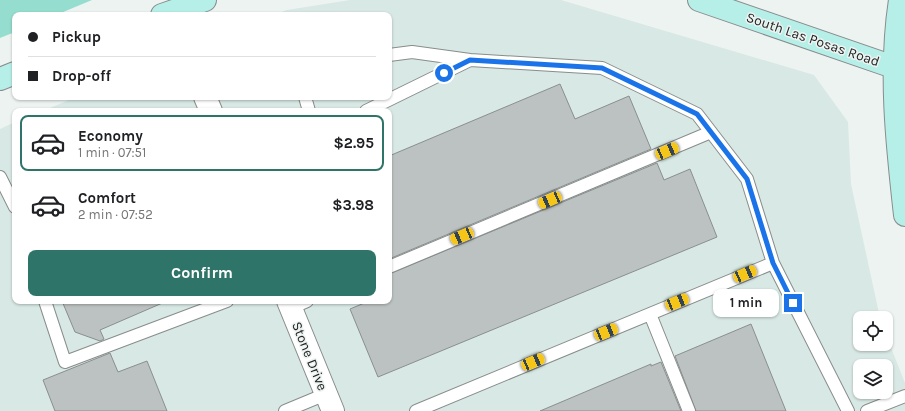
<!DOCTYPE html>
<html lang="en">
<head>
<meta charset="utf-8">
<style>
  :root { --surface:#fff; --page:#f2f2f2; --text:#202124; --muted:#757577; --line:#e0e0e0; --accent:#2f7468 }
  body { margin:0; font-family:Karla,sans-serif; background:var(--page); color:var(--text); height:100vh; display:flex; flex-direction:column; font-size:15px; white-space:nowrap }
  * { box-sizing:border-box; margin:0 }
  p { font-size:13px; color:var(--muted) }
  .icon { flex:none; width:22px; height:22px; fill:none; stroke:currentColor; stroke-width:2; stroke-linecap:round; stroke-linejoin:round }
  .map { position:relative; flex:1; overflow:hidden }
  .sheet { position:absolute; left:12px; top:108px; width:380px; height:196px; display:flex; flex-direction:column; background:var(--surface); border-radius:8px; box-shadow:0 1px 3px #0004 }
  .sheet>* { flex:none }
  .banner { position:absolute; left:12px; top:12px; width:380px; height:88px; border-radius:8px; box-shadow:0 1px 3px #0004; display:grid; align-content:center; height:88px; padding:0 16px; background:var(--surface) }
  .controls { position:absolute; left:853px; top:311px; display:grid; gap:8px }
  .controls a { display:grid; place-items:center; width:40px; height:40px; border-radius:8px; background:var(--surface); box-shadow:0 1px 3px #0004; font-size:20px }
  .end { position:absolute; width:18px; height:18px; margin:-9px; border:5px solid #1a73e8; background:#fff; box-shadow:0 0 0 2px #fff }
  .from { border-radius:50% }
  .bubble { position:absolute; height:28px; border-radius:8px; background:var(--surface); box-shadow:0 1px 3px #0004; font-size:13px; font-weight:700; line-height:28px; text-align:center }
  .car { position:absolute; width:12px; height:24px; margin:-12px -6px; border-radius:5px; box-shadow:0 0 3px 1px #0007; background:linear-gradient(#f5c518 24%,#345 0 40%,#f5c518 0 76%,#345 0 86%,#f5c518 0) }
  .banner b { display:flex; align-items:center; gap:14px; height:38px; font-size:15px }
  .banner b+b { border-top:1px solid var(--line) }
  .banner i { width:10px; height:10px; background:var(--text) }
  ul { padding:7px 0 0; list-style:none }
  li { display:flex; align-items:center; gap:12px; height:56px; margin:0 8px 6px; padding:0 8px; border:2px solid transparent; border-radius:8px }
  li div { flex:1 }
  li b { display:block; font-size:15px }
  li em { font-style:normal; font-weight:700 }
  li.current { border-color:var(--accent) }
  li>.icon { width:36px; height:36px; stroke-width:1.5 }
  .button { display:flex; gap:8px; margin-top:auto; padding:8px 16px }
  .button a { flex:1; height:46px; border-radius:8px; background:var(--accent); color:#fff; font-size:16px; font-weight:700; line-height:46px; text-align:center }
  .map>svg:first-child { display:block }
</style>
</head>
<body>
<div class="map">
<svg width="905" height="411" viewBox="0 0 905 411">
  <rect width="100%" height="100%" fill="#edf3f1"/>
  <path fill="#d8e8e4" fill-rule="evenodd" d="M 350,0 L 561,0 L 814,75 L 848,122 L 851,184 L 880,318 L 860,318 L 860,344 L 886,344 L 886,335 L 905,383 L 905,411 L 0,411 L 0,129 L 15,122 L 15,301 L 389,301 L 389,111 L 43,111 L 76,97 L 389,97 L 389,15 L 274,15 L 287,10 ZM 860,366 L 886,366 L 886,392 L 860,392 Z"/>
  <path fill="#95decf" d="M 0,0 L 92,0 L 56,15 L 15,15 L 15,32 L 0,38 Z"/>
  <path fill="#bcc2c1" stroke="#8a8f8e" d="M 560,84 L 575,119 L 629,96 L 651,149 L 389,259 L 389,156 Z
    M 657,163 L 664,180 L 690,169 L 717,237 L 378,377 L 350,309 L 369,301 L 389,301 L 389,274 Z
    M 62,301 L 167,301 L 100,330 L 104,339 L 100,341 L 75,332 Z
    M 751,324 L 786,411 L 696,411 L 675,356 Z
    M 110,353 L 118,372 L 147,361 L 167,411 L 55,411 L 43,380 Z
    M 661,362 L 681,411 L 540,411 L 651,364 L 651,366 Z"/>
  <g fill="none" stroke-linecap="round" stroke-linejoin="round">
    <defs>
      <path id="service" d="M 389,55 L 412,52 L 470,60
        M 305,97 L 309,111
        M 366,111 L 470,60 L 602,68 L 697,114 L 747,179 L 773,263
        M 0,177 L 15,207
        M 389,267 L 711,132
        M 45,301 L 65,362 L 227,301
        M 291,308 L 307,301
        M 650,314 L 689,411
        M 285,411 L 326,394
        M 416,411 L 773,263 L 848,411
        M 867,411 L 905,396"/>
      <path id="minor" d="M 205,97 L 211,111
        M 288,301 L 333,411"/>
      <path id="secondary" d="M 699,0 L 905,71
        M 900,0 C 889,71 897,144 905,215
        M 162,15 L 205,0
        M 0,79 L 15,73"/>
    </defs>
    <use href="#service" stroke="#888d8c" stroke-width="14"/>
    <use href="#minor" stroke="#888d8c" stroke-width="24"/>
    <use href="#secondary" stroke="#888d8c" stroke-width="24"/>
    <use href="#service" stroke="#fff" stroke-width="12"/>
    <use href="#minor" stroke="#fff" stroke-width="22"/>
    <use href="#secondary" stroke="#b6efe8" stroke-width="22"/>
  </g>
  <g fill="none" stroke-linecap="round" stroke-linejoin="round">
    <path stroke="#1a73e8" stroke-width="5" d="M 444,73 L 470,60 L 602,68 L 697,114 L 747,179 L 773,263 L 793,303"/>
  </g>
  <g text-anchor="middle" stroke-width="3" stroke-linejoin="round" paint-order="stroke">
    <g font-size="14" fill="#222424" stroke="#edf3f1">
      <text transform="translate(813 39) rotate(19)" y="5">South Las Posas Road</text>
      <text transform="translate(310 356) rotate(68)" y="5">Stone Drive</text>
    </g>
  </g>
</svg>
<div class="controls">
<a><svg class="icon" aria-label="locate" viewBox="0 0 24 24"><circle cx="12" cy="12" r="6"/><path d="M12 2v4M12 18v4M2 12h4M18 12h4"/></svg></a>
<a><svg class="icon" aria-label="layers" viewBox="0 0 24 24"><path d="M12 4l9 5-9 5-9-5zM3 14l9 5 9-5"/></svg></a>
</div>
<i class="end from" style="left:444px;top:73px"></i>
<i class="end" style="left:793px;top:303px"></i>
<div class="bubble" style="left:713px;top:289px;width:66px">1 min</div>
<i class="car" style="left:667px;top:151px;rotate:67deg"></i>
<i class="car" style="left:550px;top:200px;rotate:247deg"></i>
<i class="car" style="left:462px;top:236px;rotate:247deg"></i>
<i class="car" style="left:745px;top:274px;rotate:67deg"></i>
<i class="car" style="left:677px;top:302px;rotate:68deg"></i>
<i class="car" style="left:606px;top:332px;rotate:68deg"></i>
<i class="car" style="left:533px;top:362px;rotate:67deg"></i>
<div class="banner">
<b><i class="from"></i>Pickup</b>
<b><i></i>Drop-off</b>
</div>
<section class="sheet">
<ul>
<li class="current"><svg class="icon" aria-label="car" viewBox="0 0 24 24"><path d="M5 17H2v-5l4-1 3-4h7l3 4 3 1v5h-3M9 17h6M6 11h13"/><circle cx="7" cy="17" r="2"/><circle cx="17" cy="17" r="2"/></svg><div><b>Economy</b><p>1 min · 07:51</p></div><em>$2.95</em></li>
<li><svg class="icon" aria-label="car" viewBox="0 0 24 24"><path d="M5 17H2v-5l4-1 3-4h7l3 4 3 1v5h-3M9 17h6M6 11h13"/><circle cx="7" cy="17" r="2"/><circle cx="17" cy="17" r="2"/></svg><div><b>Comfort</b><p>2 min · 07:52</p></div><em>$3.98</em></li>
</ul>
<div class="button"><a>Confirm</a></div>
</section>
</div>
</body>
</html>
